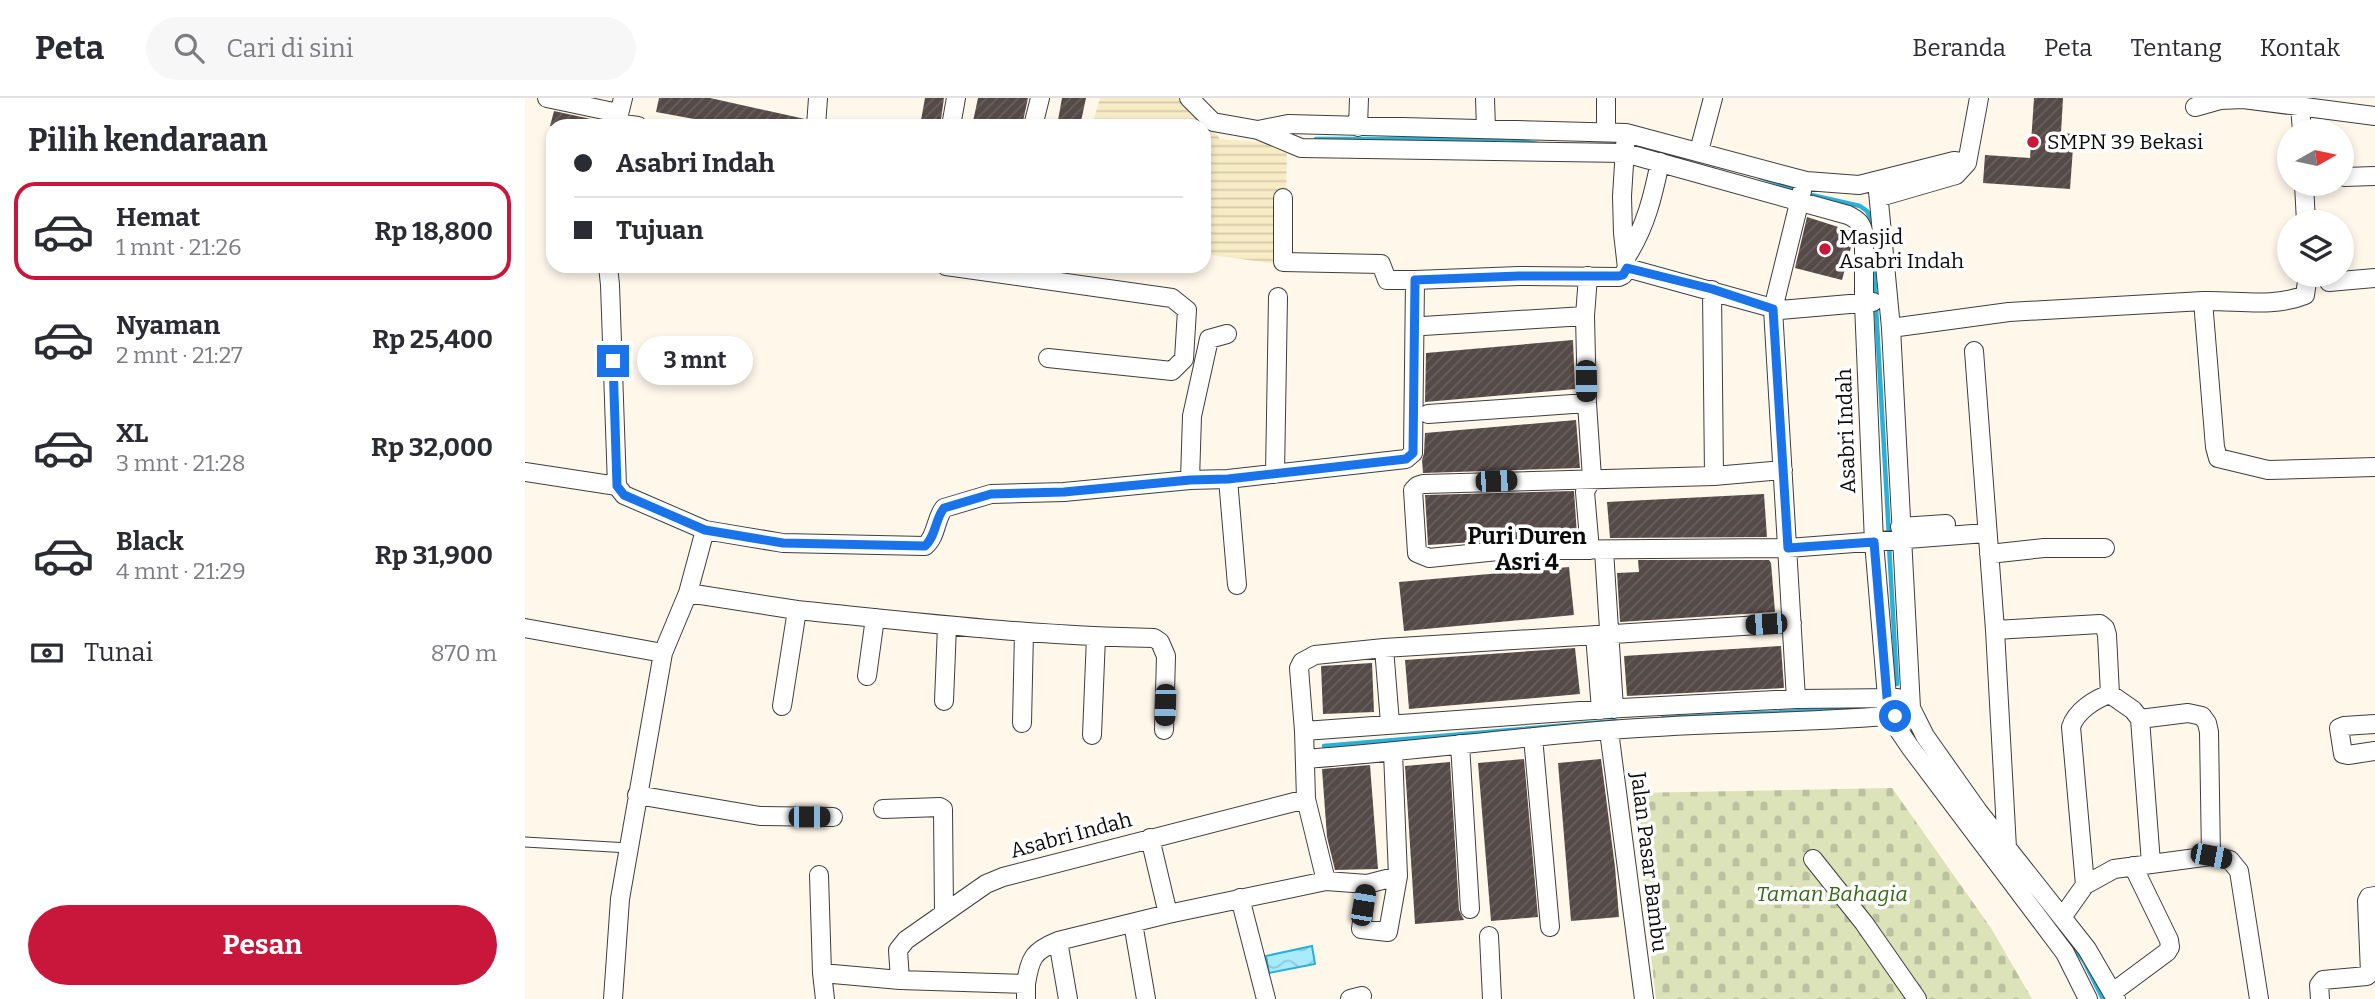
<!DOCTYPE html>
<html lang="id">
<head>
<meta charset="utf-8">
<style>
  :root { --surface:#fff; --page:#f7f7f7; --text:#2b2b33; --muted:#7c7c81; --line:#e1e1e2; --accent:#c9163b }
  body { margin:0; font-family:Bitter,serif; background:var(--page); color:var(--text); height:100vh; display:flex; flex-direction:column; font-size:26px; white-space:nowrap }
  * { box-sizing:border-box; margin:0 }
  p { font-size:23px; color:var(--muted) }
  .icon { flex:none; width:38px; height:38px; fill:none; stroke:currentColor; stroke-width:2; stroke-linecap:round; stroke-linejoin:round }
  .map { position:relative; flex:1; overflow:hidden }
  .drawer { display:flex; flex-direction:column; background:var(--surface); width:525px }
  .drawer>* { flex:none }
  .top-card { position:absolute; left:21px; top:21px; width:665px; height:154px; border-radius:21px; box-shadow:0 4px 10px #0003; display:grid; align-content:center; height:154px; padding:0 28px; background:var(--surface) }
  .needle { width:46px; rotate:81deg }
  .fabs { position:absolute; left:1752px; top:21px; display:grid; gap:14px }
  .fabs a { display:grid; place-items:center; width:77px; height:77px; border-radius:50%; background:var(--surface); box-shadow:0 4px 10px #0003; font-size:35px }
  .end { position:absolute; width:32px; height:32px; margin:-16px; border:9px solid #1a73e8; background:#fff; box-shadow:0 0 0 4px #fff }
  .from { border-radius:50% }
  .bubble { position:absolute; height:49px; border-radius:24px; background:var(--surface); box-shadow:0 4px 10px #0003; font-size:23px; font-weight:700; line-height:49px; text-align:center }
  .car { position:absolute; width:21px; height:42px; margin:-21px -10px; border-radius:9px; box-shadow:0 0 5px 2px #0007; background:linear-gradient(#222 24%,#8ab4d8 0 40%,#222 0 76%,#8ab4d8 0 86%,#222 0) }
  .top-card b { display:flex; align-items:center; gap:24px; height:66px; font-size:26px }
  .top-card b+b { border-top:2px solid var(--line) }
  .top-card i { width:18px; height:18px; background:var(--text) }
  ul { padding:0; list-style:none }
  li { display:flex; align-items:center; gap:21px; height:98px; margin:0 14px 10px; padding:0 14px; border:4px solid transparent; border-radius:21px }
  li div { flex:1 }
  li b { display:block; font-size:26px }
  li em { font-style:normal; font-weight:700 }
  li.selected { border-color:var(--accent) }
  li>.icon { width:63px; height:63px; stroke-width:1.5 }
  h2 { padding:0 28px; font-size:32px; line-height:84px }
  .pay { display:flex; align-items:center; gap:18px; height:77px; padding:0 28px; font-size:26px }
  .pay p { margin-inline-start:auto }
  .primary-button { display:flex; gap:14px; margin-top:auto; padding:14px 28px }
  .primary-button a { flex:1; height:80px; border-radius:42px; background:var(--accent); color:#fff; font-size:28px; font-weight:700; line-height:80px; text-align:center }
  header { display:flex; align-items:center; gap:42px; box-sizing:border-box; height:98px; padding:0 35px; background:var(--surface); border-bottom:2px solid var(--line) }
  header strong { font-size:33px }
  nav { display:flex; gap:38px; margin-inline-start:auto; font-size:24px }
  .search { width:490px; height:63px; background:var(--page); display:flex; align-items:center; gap:18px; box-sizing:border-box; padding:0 24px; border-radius:38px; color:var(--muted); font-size:26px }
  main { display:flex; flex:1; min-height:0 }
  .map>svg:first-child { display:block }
</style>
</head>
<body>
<header>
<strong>Peta</strong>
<div class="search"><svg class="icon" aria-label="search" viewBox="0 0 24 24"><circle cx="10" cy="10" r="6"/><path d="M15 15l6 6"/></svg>Cari di sini</div>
<nav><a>Beranda</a><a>Peta</a><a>Tentang</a><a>Kontak</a></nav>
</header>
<main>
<section class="drawer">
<h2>Pilih kendaraan</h2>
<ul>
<li class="selected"><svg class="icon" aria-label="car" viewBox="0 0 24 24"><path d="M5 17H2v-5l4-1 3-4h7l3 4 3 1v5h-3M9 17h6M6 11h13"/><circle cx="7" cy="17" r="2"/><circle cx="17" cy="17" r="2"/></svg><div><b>Hemat</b><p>1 mnt · 21:26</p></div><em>Rp 18,800</em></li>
<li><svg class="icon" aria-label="car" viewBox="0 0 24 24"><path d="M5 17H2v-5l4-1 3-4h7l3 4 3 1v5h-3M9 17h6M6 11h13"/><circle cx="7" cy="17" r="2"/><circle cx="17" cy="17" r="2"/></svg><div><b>Nyaman</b><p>2 mnt · 21:27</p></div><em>Rp 25,400</em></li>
<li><svg class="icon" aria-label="car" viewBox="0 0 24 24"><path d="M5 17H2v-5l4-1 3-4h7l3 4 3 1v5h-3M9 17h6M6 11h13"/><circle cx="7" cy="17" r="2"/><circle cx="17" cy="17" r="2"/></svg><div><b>XL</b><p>3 mnt · 21:28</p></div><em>Rp 32,000</em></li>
<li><svg class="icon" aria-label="car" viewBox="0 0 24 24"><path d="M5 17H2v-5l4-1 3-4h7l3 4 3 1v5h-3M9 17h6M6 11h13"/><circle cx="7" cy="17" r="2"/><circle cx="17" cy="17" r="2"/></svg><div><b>Black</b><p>4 mnt · 21:29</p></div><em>Rp 31,900</em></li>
</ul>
<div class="pay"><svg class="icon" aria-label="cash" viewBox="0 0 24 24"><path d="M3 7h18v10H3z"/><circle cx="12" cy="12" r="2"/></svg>Tunai<p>870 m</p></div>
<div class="primary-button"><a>Pesan</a></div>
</section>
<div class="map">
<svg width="1850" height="901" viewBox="0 0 1850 901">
  <defs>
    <pattern id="farmland-rules" width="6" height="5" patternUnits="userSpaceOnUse" patternTransform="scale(1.75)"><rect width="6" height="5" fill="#f8ecc7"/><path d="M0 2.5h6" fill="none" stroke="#d3c9aa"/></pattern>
    <pattern id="cemetery-stones" width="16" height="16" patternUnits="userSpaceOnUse" patternTransform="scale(1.75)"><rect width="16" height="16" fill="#dce3b9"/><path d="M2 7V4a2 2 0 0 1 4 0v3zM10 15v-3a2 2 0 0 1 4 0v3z" fill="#bbc19e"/></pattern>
    <pattern id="water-waves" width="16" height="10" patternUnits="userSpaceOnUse" patternTransform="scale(1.75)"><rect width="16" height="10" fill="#a8ebfd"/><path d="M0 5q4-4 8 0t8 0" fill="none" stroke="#8fc8d8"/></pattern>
    <pattern id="building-hatch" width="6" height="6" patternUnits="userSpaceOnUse" patternTransform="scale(1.75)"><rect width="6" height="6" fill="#554a47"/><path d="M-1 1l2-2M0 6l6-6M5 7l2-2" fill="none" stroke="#68605d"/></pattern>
  </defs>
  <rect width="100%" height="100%" fill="#fff7ea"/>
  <path fill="url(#farmland-rules)" d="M 575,0 L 662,0 L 695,41 L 762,46 L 760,167 L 679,156 L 679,28 L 567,28 Z"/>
  <path fill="url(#cemetery-stones)" d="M 1367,690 L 1466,830 L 1507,901 L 1131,901 L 1107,695 Z"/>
  <path fill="url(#water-waves)" stroke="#27b1db" stroke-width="2" d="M 787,848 L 790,866 L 744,875 L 741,858 Z"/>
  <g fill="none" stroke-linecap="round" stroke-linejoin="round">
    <path stroke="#27b1db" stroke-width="4.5" d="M 791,41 L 983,41 L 1013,46
      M 1109,49 L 1132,52
      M 1235,79 L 1273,92
      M 1282,96 L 1335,108 L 1342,113 L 1346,121 L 1364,438
      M 1364,447 L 1372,586
      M 1138,620 L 1360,609
      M 799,648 L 1091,623
      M 1506,795 L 1559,863 L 1578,901"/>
  </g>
  <path fill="url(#building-hatch)" d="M 134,0 L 185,0 L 280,21 L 280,28 L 204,28 L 169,21 L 131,14 Z
    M 400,0 L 419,0 L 415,28 L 395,28 Z
    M 453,0 L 503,0 L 497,28 L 447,28 Z
    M 537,0 L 561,0 L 555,28 L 532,28 Z
    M 1509,0 L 1538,0 L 1536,35 L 1549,36 L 1545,91 L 1458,85 L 1460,57 L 1505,60 Z
    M 29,13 L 80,24 L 80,28 L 25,28 Z
    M 1282,119 L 1326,133 L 1328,142 L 1317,182 L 1270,170 Z
    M 1048,242 L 1050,291 L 900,304 L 901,255 Z
    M 1051,322 L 1055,370 L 898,375 L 897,362 L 899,355 L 900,335 Z
    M 1049,393 L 1052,437 L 903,447 L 900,397 Z
    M 1239,396 L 1242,439 L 1085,440 L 1082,404 Z
    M 1113,462 L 1244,462 L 1246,465 L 1250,514 L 1095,524 L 1092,475 L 1114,474 Z
    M 1044,469 L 1049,517 L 879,533 L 874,484 Z
    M 1256,548 L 1259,590 L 1102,598 L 1099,558 Z
    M 1050,550 L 1055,596 L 884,611 L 880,562 Z
    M 847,565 L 849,614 L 798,616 L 796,568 Z
    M 999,661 L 1013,819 L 966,823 L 953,665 Z
    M 1076,661 L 1090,769 L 1094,819 L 1046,823 L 1033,665 Z
    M 925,664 L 934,812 L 939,822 L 890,826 L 880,668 Z
    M 845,667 L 853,771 L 810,772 L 802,739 L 797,671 Z"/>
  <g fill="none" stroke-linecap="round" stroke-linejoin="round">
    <defs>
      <path id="lane" d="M 0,744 L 104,750"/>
      <path id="street" d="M 22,0 L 93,15
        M 664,0 L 688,24 L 733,32 L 776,50 L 1100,55 L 1323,117 C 1333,122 1337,125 1339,137 L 1339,206 L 1349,444 L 1363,611 L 1364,618 L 1385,649 L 1540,855 L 1563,901
        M 960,0 L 961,31
        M 1081,0 L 1081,34
        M 1670,9 L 1695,2 L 1718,1 L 1850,18
        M 1775,9 L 1777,33
        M 91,25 L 113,28
        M 91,28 L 98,0
        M 291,28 L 293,0
        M 426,28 L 431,0
        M 508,28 L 515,0
        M 833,29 L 834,0
        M 733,32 L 763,26 L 1101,35 L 1281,83 L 1334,87 L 1429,63 L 1442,65
        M 1174,53 L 1188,0
        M 1819,79 L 1850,78
        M 1352,83 L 1366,230 L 1386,610 L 1400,638 L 1453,713 L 1562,851 L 1591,901
        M 1779,86 L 1781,124
        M 1355,99 L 1431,77 L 1442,65 L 1454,0
        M 758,100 L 758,164 L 856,166 L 862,182 L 890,182
        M 1102,158 C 1121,128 1128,98 1135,64
        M 83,168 L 85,187 L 92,388 L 99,397 L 180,432 L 163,495 L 138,555 L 95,801 L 88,901
        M 421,168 L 647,200 L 662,212 L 659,261 L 647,273 L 523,260
        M 1102,170 L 1255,212 L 1348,204
        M 1063,178 L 1060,218 L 1062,305 L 1067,380 L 1060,394 L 1065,452
        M 1804,184 L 1850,180
        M 1187,192 L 1189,378
        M 1678,203 C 1711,202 1749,210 1780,197 L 1783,177
        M 898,228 L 1060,218
        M 1366,230 L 1484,214 L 1678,203 L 1690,349 L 1693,360 L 1743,372 L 1850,369
        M 1449,253 L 1470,532 L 1482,750
        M 903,316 L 1062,305
        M 1258,372 L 1189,378 L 898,386 L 892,388 L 888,392 L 892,455 L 904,460 L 983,452 L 1263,450 L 1461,435
        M 0,374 L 92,388
        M 750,376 L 753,199
        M 703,381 L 712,487
        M 665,382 L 667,318 L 684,241 L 702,236
        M 1375,429 L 1421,426
        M 180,432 L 258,445 L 400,448 C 412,438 410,421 419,410 L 466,396 L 539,394 L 665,382 L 703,381 L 881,361 L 888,355 L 890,182 L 994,178 L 1094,179 L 1098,177 L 1102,170 L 1098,135 L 1097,98 L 1101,35
        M 1079,452 L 1089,611
        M 1464,456 L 1519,450 L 1580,450
        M 163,495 L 272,512
        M 0,530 L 138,555
        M 1470,532 L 1575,526 L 1580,530 L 1582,537 L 1585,596 L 1608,612 L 1615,621 L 1663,615 L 1677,618 L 1682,625 L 1684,634 L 1686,758
        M 1070,537 L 1076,612
        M 859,550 L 865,625
        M 342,578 L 350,520
        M 1585,596 C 1570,601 1551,613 1546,629 L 1560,787 L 1589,771 L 1686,758 L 1705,762 L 1714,773 L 1734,901
        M 1271,601 L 1248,211 L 1277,93
        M 419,603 L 422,528
        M 257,608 L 272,512 C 391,524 509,538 629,540 L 635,544 L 641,558 L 639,632
        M 1615,621 L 1626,765
        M 497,625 L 499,534
        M 1850,626 L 1819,628 L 1814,630 L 1818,656 L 1823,657 L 1850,653
        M 779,633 L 1097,610 L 1271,601 L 1373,600
        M 1084,633 L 1119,901
        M 567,637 L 571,539
        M 1008,639 L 1025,829
        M 935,646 L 945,811
        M 781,661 C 887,653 992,639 1098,631 C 1190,624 1282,625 1374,617
        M 112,697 L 235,718 L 308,719
        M 358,711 L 415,709 L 418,711 L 419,815
        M 625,740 L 643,816
        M 1288,761 L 1339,825 L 1392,901
        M 294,777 L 297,875
        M 801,783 L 781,701 L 779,633 L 774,570 L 777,564 L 790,557 L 859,550 L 1267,525
        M 842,786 L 836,831 L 863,834 L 873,778
        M 715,800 L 741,901
        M 1538,818 L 1560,787
        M 608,825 L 621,901
        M 964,838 L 967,901
        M 533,843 L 543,901
        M 375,882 L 373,852 L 381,842 L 461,786 L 478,779 L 781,701
        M 501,886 C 505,860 508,853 533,843 L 643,816 L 801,783 L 842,786 L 873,778 L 868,654
        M 1588,894 L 1642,854 L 1645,849 L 1644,842 L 1608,768
        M 300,901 L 297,875 L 375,882 L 501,886 L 501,901
        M 825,901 L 837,898
        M 1795,901 L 1794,887 L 1798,882 L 1842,878 L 1845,875 L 1842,803 L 1844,799 L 1850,798"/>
    </defs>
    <use href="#lane" stroke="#3e3e3e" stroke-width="11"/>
    <use href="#street" stroke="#3e3e3e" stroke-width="20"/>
    <use href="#lane" stroke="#fff" stroke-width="9"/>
    <use href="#street" stroke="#fff" stroke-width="18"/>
  </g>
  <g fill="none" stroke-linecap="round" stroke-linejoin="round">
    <path stroke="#1a73e8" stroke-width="9" d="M 88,263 L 92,388 L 99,397 L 180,432 L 258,445 L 400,448 C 411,438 410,421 419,410 L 466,396 L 539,394 L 665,382 L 703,381 L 881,361 L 888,355 L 890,182 L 994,178 L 1094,178 L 1098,177 L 1102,170 L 1187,191 L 1248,211 L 1263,450 L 1349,444 L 1363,611 L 1364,618 L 1370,618"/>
  </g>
  <g fill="#c9163b" stroke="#fff" stroke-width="2.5">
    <circle cx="1508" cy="44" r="7"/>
    <circle cx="1300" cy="151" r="7"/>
  </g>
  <g text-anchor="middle" stroke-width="7" stroke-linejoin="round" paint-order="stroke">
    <g font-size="21" fill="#0b0b0b" stroke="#fff" text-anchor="start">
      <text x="1522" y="51">SMPN 39 Bekasi</text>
      <text x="1314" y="146">Masjid<tspan x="1314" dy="24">Asabri Indah</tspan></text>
    </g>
    <g font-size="21" fill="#0b0b0b" stroke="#fff">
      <text transform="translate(1321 333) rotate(-92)" y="7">Asabri Indah</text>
      <text transform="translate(546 737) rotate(-15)" y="7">Asabri Indah</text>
      <text transform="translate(1124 764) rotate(83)" y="7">Jalan Pasar Bambu</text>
    </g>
    <g font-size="21" font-style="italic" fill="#346916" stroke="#fff">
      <text x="1307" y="803">Taman Bahagia</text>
    </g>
    <g font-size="23" font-weight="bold" fill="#0b0b0b" stroke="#fff">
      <text x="1002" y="446">Puri Duren<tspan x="1002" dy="26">Asri 4</tspan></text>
    </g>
  </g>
</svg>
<div class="fabs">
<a><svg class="needle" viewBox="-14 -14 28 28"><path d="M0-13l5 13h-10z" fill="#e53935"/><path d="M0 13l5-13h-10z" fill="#7c7c81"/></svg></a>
<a><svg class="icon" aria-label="layers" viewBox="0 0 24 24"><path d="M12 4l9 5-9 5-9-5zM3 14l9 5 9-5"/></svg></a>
</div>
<i class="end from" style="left:1370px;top:618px"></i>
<i class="end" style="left:88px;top:263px"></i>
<div class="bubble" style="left:112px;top:238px;width:116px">3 mnt</div>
<i class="car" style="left:1061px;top:283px;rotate:179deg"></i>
<i class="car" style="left:971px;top:383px;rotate:88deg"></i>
<i class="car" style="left:1241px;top:526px;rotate:267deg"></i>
<i class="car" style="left:640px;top:607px;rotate:182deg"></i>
<i class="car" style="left:284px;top:719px;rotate:90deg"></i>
<i class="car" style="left:1686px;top:758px;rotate:101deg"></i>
<i class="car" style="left:838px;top:807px;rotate:10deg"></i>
<div class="top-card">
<b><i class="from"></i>Asabri Indah</b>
<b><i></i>Tujuan</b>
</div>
</div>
</main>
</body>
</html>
